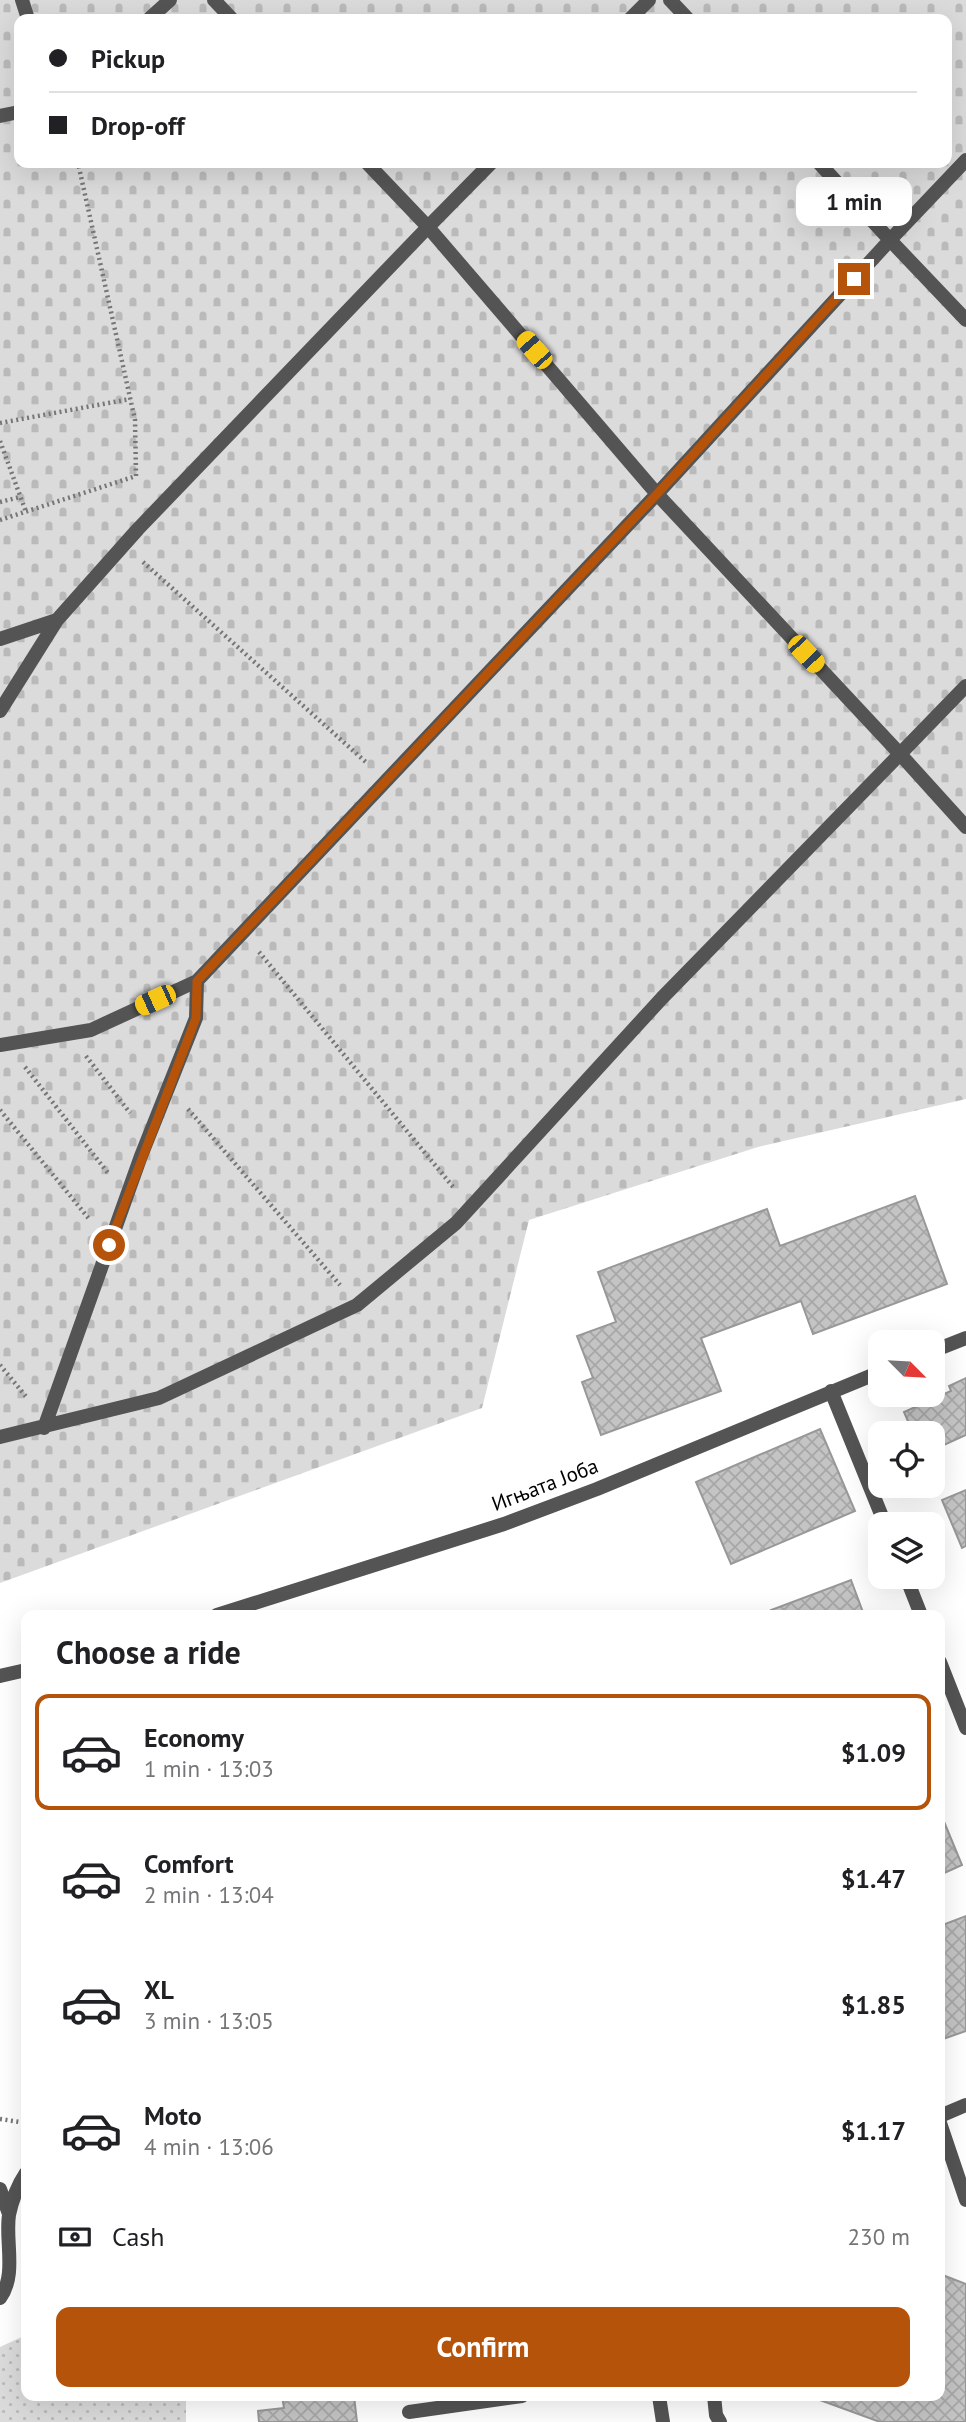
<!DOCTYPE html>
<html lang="en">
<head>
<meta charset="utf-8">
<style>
  :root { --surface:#fff; --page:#f6f6f6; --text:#202124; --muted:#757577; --line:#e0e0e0; --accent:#b45309 }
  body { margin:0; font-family:"PT Sans",sans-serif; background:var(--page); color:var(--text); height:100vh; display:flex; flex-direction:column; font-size:26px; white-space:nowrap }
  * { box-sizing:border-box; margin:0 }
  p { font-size:23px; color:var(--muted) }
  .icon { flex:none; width:38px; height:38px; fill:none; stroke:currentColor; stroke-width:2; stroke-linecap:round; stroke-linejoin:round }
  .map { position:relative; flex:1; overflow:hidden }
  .details { position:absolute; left:21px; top:1610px; width:924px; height:791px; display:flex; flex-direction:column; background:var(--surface); border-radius:14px; box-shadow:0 7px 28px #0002 }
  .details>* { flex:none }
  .guide { position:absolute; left:14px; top:14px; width:938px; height:154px; border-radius:14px; box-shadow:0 7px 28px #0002; display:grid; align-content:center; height:154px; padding:0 35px; background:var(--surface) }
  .needle { width:46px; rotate:114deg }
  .controls { position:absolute; left:868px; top:1330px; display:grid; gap:14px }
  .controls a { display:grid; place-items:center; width:77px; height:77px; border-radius:14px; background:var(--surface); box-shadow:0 7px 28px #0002; font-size:35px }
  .end { position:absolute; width:32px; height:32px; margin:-16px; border:9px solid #b45309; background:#fff; box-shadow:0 0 0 4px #fff }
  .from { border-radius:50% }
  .bubble { position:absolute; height:49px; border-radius:14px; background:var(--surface); box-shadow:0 7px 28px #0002; font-size:23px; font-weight:700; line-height:49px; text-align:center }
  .car { position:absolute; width:21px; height:42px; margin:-21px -10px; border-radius:9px; box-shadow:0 0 5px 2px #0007; background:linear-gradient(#f5c518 24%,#345 0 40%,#f5c518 0 76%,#345 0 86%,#f5c518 0) }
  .guide b { display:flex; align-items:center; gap:24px; height:66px; font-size:26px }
  .guide b+b { border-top:2px solid var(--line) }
  .guide i { width:18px; height:18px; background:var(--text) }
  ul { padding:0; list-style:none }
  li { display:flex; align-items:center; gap:21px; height:116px; margin:0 14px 10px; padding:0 21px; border:4px solid transparent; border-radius:14px }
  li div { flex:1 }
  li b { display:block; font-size:26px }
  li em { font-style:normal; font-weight:700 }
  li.active { border-color:var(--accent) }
  li>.icon { width:63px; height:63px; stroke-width:1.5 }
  h2 { padding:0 35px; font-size:32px; line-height:84px }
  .pay { display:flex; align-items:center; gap:18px; height:77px; padding:0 35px; font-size:26px }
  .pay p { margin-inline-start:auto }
  .action { display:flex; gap:14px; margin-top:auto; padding:14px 35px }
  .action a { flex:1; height:80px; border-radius:14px; background:var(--accent); color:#fff; font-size:28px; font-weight:700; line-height:80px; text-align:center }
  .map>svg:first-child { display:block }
</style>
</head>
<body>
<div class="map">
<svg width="966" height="2422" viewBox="0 0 966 2422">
  <defs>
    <pattern id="green-dots" width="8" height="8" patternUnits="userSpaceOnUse" patternTransform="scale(1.75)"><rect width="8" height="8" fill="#dbdbdb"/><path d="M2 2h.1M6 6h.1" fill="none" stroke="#bababa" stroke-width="1.8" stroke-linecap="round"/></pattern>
    <pattern id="cemetery-stones" width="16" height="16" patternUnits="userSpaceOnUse" patternTransform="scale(1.75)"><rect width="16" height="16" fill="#dbdbdb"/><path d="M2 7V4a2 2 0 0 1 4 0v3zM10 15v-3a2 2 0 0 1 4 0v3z" fill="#bababa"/></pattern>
    <pattern id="building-cross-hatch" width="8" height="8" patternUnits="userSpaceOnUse" patternTransform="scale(1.75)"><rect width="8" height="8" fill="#c4c4c4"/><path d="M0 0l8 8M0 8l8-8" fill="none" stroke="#a7a7a7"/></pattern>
  </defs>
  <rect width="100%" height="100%" fill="#fff"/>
  <path fill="url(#green-dots)" d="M 26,2335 L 26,2396 L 186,2396 L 186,2422 L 0,2422 L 0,2347 Z"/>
  <path fill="url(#cemetery-stones)" fill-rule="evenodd" d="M 0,0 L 966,0 L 966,1099 L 758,1147 L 529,1220 L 482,1408 L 0,1583 ZM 19,19 L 947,19 L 947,163 L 19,163 Z"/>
  <path fill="url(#building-cross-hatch)" stroke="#989898" stroke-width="2" d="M 915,1196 L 947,1284 L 813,1334 L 801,1301 L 701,1338 L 721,1391 L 601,1435 L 582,1382 L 593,1378 L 577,1336 L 616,1322 L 598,1272 L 767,1209 L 780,1246 Z
    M 966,1378 L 966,1435 L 933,1450 L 933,1433 L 913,1433 L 904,1412 L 951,1391 L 949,1386 Z
    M 820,1429 L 855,1511 L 731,1564 L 696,1482 Z
    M 966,1490 L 966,1546 L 962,1548 L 942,1500 Z
    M 851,1580 L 864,1615 L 773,1615 L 771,1610 Z
    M 940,1812 L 962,1865 L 940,1875 Z
    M 966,1916 L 966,2031 L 940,2040 L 940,1926 Z
    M 940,2274 L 966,2284 L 966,2422 L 880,2422 L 809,2396 L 940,2396 Z
    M 282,2396 L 354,2396 L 357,2422 L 259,2422 L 258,2411 L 284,2408 Z"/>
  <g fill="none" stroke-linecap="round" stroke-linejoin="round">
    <path stroke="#767676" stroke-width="4.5" stroke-dasharray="2 3.5" stroke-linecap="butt" d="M 0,423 L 130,399
      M 0,441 L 26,512
      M 0,502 L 20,497
      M 0,520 L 136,476 L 135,420 L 78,163
      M 143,562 L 368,764
      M 259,952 L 454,1188
      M 86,1056 L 130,1113
      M 25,1067 L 108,1173
      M 188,1109 L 340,1285
      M 0,1110 L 90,1220
      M 0,1365 L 28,1399
      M 0,2119 L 26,2123"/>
    <path stroke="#545454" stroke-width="14" d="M 22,0 L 28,19
      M 214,0 L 232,19
      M 670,0 L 688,19
      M 149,19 L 170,0
      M 630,19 L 649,0
      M 0,116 L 19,112
      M 367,163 L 428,227 L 491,163
      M 819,163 L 890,240 L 966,160
      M 0,639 L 57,620
      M 966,686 L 900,754 L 966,827
      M 0,711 L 57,620 L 138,529 L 428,227 L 657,494 L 900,754 L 662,998 L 456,1223 L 357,1305 L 159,1398 L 0,1437
      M 197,981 L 657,494 L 890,240 L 966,320
      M 0,1045 L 91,1030 L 197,981 L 196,1018 L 141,1156 L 44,1428
      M 940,2123 L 966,2200
      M 0,2189 L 9,2214
      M 0,2298 C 17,2275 5,2241 9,2215 C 12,2200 18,2185 26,2173
      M 659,2396 L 663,2422
      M 409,2412 L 522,2396"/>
    <path stroke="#545454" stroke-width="14" d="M 933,1351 L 966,1338
      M 831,1391 L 885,1524
      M 906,1577 L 921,1615
      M 217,1615 L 504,1524 L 597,1489 L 880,1372
      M 940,1662 L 966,1728
      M 0,1676 L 26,1670
      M 940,2116 L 966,2105
      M 714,2396 L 716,2415 L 720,2422"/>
  </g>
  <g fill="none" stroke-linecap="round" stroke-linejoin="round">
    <path stroke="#b45309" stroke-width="9" d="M 109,1245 L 196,1018 L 197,981 L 657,494 L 854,279"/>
  </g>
  <g text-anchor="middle" stroke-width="6" stroke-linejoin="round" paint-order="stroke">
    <g font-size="21" fill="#000" stroke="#fff">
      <text transform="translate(545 1485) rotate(-21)" y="7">Игњата Јоба</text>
    </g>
  </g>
</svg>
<div class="controls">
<a><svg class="needle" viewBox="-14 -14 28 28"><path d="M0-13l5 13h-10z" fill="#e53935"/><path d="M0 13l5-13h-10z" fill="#757577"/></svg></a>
<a><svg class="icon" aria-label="locate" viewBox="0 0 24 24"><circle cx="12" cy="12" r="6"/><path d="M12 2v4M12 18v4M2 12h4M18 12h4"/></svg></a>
<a><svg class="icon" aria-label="layers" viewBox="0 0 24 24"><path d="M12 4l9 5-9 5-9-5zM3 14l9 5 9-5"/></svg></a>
</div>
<i class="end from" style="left:109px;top:1245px"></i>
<i class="end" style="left:854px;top:279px"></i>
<div class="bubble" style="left:796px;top:177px;width:116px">1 min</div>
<i class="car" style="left:534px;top:350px;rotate:319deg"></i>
<i class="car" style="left:806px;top:654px;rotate:137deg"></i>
<i class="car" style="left:155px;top:1000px;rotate:246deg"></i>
<div class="guide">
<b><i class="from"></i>Pickup</b>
<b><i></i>Drop-off</b>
</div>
<section class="details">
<h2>Choose a ride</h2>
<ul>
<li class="active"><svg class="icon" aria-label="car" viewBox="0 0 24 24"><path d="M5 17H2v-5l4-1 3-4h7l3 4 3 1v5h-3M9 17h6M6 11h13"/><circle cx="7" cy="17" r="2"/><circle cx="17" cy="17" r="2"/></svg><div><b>Economy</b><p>1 min · 13:03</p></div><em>$1.09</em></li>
<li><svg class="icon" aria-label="car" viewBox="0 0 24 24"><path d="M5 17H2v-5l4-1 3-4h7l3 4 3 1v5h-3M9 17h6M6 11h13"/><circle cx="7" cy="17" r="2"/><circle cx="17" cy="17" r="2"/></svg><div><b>Comfort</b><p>2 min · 13:04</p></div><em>$1.47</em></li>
<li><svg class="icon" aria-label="car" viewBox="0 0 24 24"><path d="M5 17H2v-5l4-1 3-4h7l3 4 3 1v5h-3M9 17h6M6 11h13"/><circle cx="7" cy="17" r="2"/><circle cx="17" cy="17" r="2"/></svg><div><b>XL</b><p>3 min · 13:05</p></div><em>$1.85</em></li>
<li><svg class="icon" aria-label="car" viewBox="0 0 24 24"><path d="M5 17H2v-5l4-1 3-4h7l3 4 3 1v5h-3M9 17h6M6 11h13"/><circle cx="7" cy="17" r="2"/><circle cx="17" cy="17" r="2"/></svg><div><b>Moto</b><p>4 min · 13:06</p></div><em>$1.17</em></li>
</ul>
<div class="pay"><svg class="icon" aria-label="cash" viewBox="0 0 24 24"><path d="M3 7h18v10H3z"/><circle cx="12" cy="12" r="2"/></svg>Cash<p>230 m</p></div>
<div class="action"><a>Confirm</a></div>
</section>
</div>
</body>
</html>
